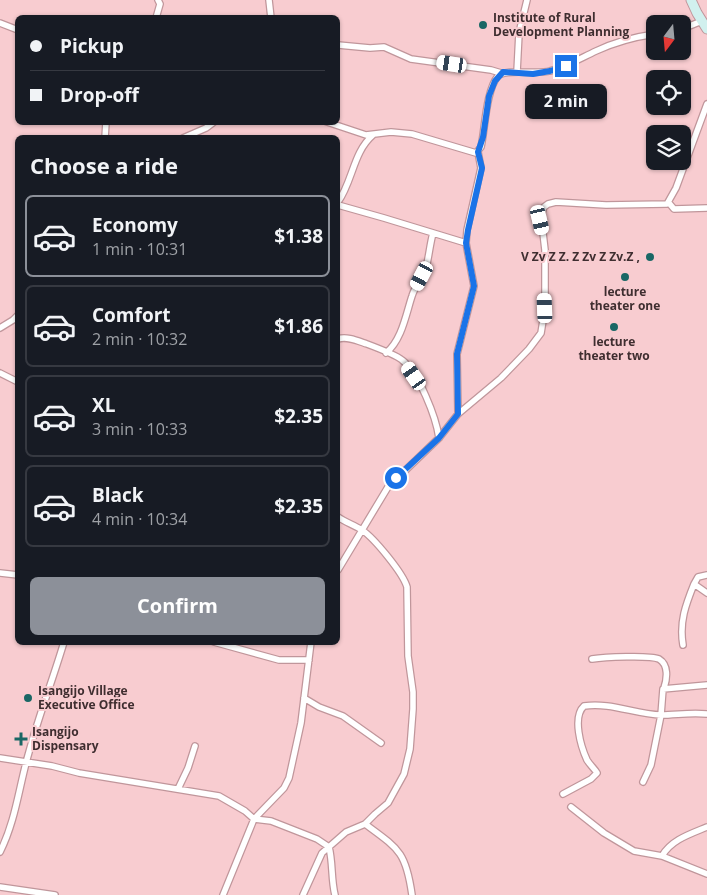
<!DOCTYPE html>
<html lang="en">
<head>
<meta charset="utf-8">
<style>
  :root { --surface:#171b24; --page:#242831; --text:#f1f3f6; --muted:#9ea1a6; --line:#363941; --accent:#8c9099 }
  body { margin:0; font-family:"Open Sans",sans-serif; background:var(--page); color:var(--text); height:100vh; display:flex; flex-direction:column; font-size:19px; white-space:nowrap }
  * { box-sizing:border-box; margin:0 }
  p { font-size:16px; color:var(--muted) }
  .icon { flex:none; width:28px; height:28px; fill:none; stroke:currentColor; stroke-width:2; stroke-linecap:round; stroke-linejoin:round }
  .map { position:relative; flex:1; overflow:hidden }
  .drawer { position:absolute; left:15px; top:135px; width:325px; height:510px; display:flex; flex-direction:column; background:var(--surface); border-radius:8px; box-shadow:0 1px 4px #0004 }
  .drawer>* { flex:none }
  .guide { position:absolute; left:15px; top:15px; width:325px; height:110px; border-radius:8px; box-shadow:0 1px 4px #0004; display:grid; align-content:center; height:110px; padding:0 15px; background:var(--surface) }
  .needle { width:32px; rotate:196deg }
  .buttons { position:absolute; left:646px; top:15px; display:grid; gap:10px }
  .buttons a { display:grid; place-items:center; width:45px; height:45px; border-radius:8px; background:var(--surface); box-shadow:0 1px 4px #0004; font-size:25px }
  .end { position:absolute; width:22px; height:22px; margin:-11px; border:6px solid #1a73e8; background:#fff; box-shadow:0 0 0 2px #fff }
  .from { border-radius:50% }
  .bubble { position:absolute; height:35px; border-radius:8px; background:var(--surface); box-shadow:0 1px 4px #0004; font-size:16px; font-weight:700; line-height:35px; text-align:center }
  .car { position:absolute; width:15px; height:30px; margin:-15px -8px; border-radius:6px; box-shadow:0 0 4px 1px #0007; background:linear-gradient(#fff 24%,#345 0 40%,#fff 0 76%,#345 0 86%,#fff 0) }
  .guide b { display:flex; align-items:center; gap:18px; height:48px; font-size:19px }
  .guide b+b { border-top:1px solid var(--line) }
  .guide i { width:12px; height:12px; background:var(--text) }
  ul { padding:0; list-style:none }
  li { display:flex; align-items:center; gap:15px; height:82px; margin:0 10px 8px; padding:0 5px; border:2px solid var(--line); border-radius:8px }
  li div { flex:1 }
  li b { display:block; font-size:19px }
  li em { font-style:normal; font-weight:700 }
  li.selected { border-color:var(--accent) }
  li>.icon { width:45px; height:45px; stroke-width:1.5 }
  h2 { padding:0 15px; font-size:22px; line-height:60px }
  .cta { display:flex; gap:10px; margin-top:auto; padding:10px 15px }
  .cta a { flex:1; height:58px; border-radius:8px; background:var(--accent); color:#fff; font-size:20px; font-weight:700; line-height:58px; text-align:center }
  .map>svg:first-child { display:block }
</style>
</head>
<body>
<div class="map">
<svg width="707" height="895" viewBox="0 0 707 895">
  <rect width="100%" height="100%" fill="#f8ccd0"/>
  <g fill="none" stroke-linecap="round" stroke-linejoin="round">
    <defs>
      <path id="street" d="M 269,0 L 271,18
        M 156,18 L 160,4 L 158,0
        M 0,23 L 18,30
        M 682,29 L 702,21
        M 338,45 L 370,48 L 384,47 L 411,59 L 491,70 L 501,73
        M 517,72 L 519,33 L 527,0
        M 327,122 L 366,135 L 391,132 L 412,134 L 476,153 L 481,147 C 485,129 486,90 498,76 C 506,68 536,75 550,71 C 566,67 581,58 596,51 C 615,42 634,37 655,34
        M 105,138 L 106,122
        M 183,138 L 206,128 L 214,122
        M 338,202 C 353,181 353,152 373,135
        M 669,203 L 674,209 L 707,208
        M 338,205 L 384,218 L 466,243
        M 0,328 L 13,320 L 18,315
        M 338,339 C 347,336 358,341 367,344 C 375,347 396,355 402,360 C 419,373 436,417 439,438
        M 386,353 C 402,340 406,314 412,296 C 415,286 422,278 426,268 C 429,256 430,244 433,233
        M 0,373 L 18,382
        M 458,414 L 457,354 L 474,286 L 466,243 L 467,230 L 481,168 L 478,152
        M 338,570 L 388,487 L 439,438 L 458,414 L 501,378 L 529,349 L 541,333 L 545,308 L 545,250 L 541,216 L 544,207 L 548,204 L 556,202 L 606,205 L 667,204 L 676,188 L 707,104
        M 0,573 L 18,575
        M 707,575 L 698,577 L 694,584 L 707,593
        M 214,642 L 279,660 L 309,660
        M 683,645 C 679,622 686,604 694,584
        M 592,659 C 604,657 650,655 659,659 C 669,665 667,679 664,688
        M 304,698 L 319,707 L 343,716 L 381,743
        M 0,758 L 52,766 L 79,773 L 219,796 L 245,811 L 254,819 L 271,821 L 317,839 L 329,847 C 333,863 331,879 335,895
        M 643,782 L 651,765 L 661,715 L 663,689 L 707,685
        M 178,789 L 188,768 L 195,746
        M 563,794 L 591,779 L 597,773 C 594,768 590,765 587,760 C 581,747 572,717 584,706 C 610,702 635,714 661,715 C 676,715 691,712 707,714
        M 571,807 L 604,833 L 634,851 L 662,856 L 707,874
        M 365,824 C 399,849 406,852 412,895
        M 0,852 C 16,820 19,786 29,752 C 39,715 53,679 64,642
        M 662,856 C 671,840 690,834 707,827
        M 0,887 L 55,895
        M 223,895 L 254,819 L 284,788 L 289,778 L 301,723 L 311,642
        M 303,895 L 322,853 L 346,832 L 365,824 L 375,814 L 388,803 L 404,774 L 410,749 L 413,709 L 413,692 L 408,656 L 407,587 C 403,573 374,538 362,530 C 354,525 345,522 338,517"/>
      <path id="secondary" d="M 691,0 L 697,13 L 707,29"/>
    </defs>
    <use href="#street" stroke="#c0969b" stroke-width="8"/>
    <use href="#secondary" stroke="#c0969b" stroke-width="11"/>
    <use href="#street" stroke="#fff" stroke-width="5.5"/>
    <use href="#secondary" stroke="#d1f0ee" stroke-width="9"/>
  </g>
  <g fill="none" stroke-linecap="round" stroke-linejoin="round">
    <path stroke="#1a73e8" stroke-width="6" d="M 396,478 L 439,438 L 458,414 L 457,354 L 474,286 L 466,243 L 468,230 L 482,168 L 478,152 L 483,137 L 489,96 L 495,81 L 503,72 L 533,74 L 550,71 L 566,66"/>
  </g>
  <g fill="#1a6765" stroke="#f8ccd0" stroke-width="2">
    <circle cx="483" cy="25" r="5"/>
    <circle cx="650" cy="257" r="5"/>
    <circle cx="625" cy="277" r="5"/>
    <circle cx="614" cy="327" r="5"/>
    <circle cx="28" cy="698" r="5"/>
    <path d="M18.5 731.5h5v5h5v5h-5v5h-5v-5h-5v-5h5z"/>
  </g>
  <g text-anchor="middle" stroke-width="4" stroke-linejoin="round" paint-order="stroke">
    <g font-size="12" font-weight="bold" fill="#3f2e30" stroke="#f8ccd0" text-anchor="start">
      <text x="493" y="22">Institute of Rural<tspan x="493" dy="14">Development Planning</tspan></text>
      <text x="640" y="261" text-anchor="end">V Zv Z Z. Z Zv Z Zv.Z ,</text>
      <text x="625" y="296" text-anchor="middle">lecture<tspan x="625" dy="14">theater one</tspan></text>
      <text x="614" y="346" text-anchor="middle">lecture<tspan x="614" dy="14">theater two</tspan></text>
      <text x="38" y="695">Isangijo Village<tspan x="38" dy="14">Executive Office</tspan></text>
      <text x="32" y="736">Isangijo<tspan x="32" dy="14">Dispensary</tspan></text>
    </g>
  </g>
</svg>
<div class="buttons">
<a><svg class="needle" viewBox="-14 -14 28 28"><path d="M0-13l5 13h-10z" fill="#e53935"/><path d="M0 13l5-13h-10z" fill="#9ea1a6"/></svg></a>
<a><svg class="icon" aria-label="locate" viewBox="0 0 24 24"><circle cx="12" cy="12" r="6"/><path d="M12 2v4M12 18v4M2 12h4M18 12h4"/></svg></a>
<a><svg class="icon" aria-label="layers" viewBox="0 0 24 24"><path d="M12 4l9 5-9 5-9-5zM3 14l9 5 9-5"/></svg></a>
</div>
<i class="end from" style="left:396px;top:478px"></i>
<i class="end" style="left:566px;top:66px"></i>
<div class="bubble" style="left:525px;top:84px;width:82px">2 min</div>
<i class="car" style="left:452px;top:64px;rotate:279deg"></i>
<i class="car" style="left:540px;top:220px;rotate:167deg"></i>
<i class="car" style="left:422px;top:276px;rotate:208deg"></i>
<i class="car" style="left:545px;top:308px;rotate:358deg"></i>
<i class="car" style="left:414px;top:376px;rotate:325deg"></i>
<div class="guide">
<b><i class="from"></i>Pickup</b>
<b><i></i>Drop-off</b>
</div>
<section class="drawer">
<h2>Choose a ride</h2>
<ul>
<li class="selected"><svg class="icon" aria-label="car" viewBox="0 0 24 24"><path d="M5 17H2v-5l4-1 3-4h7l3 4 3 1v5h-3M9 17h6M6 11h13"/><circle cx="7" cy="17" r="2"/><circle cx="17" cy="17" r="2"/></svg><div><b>Economy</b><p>1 min · 10:31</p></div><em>$1.38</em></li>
<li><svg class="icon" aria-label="car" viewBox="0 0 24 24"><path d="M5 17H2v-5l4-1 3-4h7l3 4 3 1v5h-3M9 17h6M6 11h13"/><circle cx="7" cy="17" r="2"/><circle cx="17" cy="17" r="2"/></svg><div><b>Comfort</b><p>2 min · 10:32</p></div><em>$1.86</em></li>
<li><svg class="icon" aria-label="car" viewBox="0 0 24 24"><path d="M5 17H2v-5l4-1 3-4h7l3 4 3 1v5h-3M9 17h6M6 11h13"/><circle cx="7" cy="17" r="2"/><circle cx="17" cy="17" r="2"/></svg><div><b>XL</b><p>3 min · 10:33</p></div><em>$2.35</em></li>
<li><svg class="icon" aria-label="car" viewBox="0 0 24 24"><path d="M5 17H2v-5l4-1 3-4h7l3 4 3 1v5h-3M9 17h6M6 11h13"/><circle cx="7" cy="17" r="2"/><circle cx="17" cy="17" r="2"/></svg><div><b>Black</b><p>4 min · 10:34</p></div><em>$2.35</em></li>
</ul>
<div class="cta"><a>Confirm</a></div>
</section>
</div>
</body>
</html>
